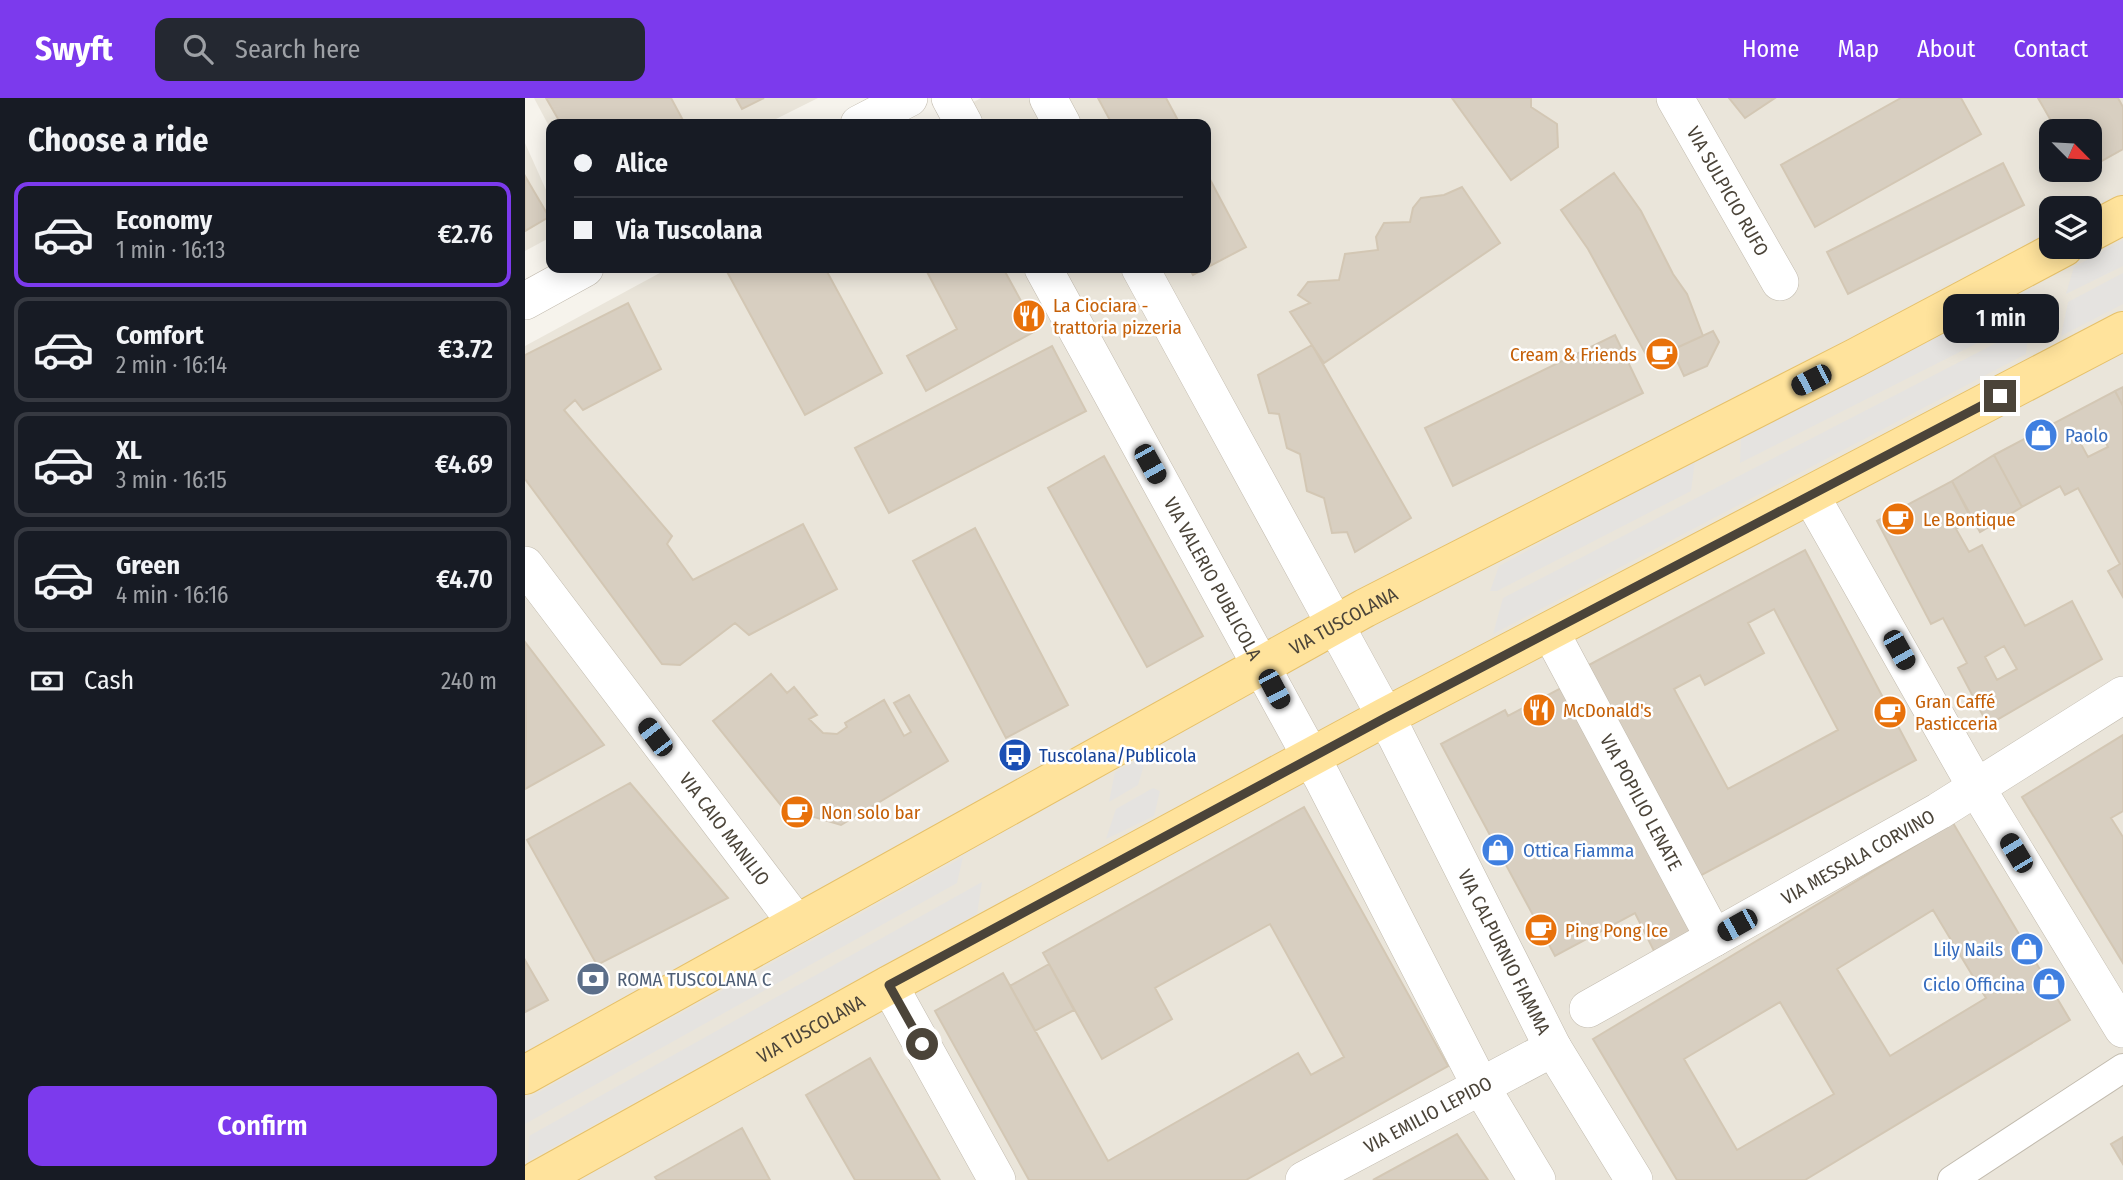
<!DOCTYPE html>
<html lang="en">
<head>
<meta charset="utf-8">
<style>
  :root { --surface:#171b24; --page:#242831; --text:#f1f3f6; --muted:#9ea1a6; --line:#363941; --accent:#7c3aed }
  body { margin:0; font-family:"Fira Sans Condensed",sans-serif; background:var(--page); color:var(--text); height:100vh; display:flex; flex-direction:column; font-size:26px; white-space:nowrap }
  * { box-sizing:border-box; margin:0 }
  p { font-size:23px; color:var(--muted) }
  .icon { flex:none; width:38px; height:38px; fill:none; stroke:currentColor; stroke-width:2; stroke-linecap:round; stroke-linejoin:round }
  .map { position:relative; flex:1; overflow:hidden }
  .side { display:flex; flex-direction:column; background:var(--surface); width:525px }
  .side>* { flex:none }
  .top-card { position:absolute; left:21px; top:21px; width:665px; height:154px; border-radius:14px; box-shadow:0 4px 18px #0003; display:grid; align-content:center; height:154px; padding:0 28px; background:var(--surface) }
  .needle { width:46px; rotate:114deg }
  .controls { position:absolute; left:1514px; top:21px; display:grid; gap:14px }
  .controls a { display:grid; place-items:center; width:63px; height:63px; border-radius:14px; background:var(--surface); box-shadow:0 4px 18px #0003; font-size:35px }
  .end { position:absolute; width:32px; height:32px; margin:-16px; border:9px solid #4b4439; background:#fff; box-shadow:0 0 0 4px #fff }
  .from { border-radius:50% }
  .bubble { position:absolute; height:49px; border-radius:14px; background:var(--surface); box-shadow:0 4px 18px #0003; font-size:23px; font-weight:600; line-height:49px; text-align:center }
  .car { position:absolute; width:21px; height:42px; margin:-21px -10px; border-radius:9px; box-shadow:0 0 5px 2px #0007; background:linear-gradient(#222 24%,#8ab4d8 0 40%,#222 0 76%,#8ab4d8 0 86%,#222 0) }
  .top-card b { display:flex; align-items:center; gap:24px; height:66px; font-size:26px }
  .top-card b+b { border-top:2px solid var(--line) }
  .top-card i { width:18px; height:18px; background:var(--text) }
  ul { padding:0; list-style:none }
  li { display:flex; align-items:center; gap:21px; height:105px; margin:0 14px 10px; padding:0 14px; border:4px solid var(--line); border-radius:14px }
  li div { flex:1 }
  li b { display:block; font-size:26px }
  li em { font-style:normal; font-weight:600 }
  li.selected { border-color:var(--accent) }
  li>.icon { width:63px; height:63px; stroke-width:1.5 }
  h2 { padding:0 28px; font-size:32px; line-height:84px }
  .pay { display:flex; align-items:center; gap:18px; height:77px; padding:0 28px; font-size:26px }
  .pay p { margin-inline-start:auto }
  .action { display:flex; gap:14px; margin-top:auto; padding:14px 28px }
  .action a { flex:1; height:80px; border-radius:14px; background:var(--accent); color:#fff; font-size:28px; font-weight:600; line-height:80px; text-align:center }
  header { display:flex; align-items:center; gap:42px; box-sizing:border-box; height:98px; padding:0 35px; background:var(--accent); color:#fff }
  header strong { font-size:33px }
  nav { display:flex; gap:38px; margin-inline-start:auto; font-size:24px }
  .search { width:490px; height:63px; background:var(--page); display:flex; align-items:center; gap:18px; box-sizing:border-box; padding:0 24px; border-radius:14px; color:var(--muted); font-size:26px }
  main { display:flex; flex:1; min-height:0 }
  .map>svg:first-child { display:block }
</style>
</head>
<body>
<header>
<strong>Swyft</strong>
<div class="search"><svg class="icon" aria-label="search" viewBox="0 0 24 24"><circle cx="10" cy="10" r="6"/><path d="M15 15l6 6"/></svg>Search here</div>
<nav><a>Home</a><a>Map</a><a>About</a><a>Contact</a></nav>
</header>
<main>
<section class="side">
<h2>Choose a ride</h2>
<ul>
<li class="selected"><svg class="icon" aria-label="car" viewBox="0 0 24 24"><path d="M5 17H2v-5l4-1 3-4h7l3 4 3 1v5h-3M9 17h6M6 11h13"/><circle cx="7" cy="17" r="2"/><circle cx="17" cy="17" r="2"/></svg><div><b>Economy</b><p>1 min · 16:13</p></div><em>€2.76</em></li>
<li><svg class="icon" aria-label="car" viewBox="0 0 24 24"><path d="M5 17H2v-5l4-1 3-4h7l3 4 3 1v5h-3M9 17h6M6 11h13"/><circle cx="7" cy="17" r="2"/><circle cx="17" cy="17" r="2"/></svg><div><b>Comfort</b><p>2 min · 16:14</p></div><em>€3.72</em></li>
<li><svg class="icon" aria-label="car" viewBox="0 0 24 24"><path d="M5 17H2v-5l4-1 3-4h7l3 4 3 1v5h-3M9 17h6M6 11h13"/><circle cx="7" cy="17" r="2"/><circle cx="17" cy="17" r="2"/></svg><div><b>XL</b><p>3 min · 16:15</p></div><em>€4.69</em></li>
<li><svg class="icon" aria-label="car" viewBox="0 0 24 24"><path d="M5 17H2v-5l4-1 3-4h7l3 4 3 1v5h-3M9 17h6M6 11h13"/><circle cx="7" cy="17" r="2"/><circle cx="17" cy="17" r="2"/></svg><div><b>Green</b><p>4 min · 16:16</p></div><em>€4.70</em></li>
</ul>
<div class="pay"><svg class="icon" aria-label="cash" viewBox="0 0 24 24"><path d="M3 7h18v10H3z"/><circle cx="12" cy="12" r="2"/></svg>Cash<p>240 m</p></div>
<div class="action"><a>Confirm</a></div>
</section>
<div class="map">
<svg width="1598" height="1082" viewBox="0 0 1598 1082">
  <rect width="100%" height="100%" fill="#f6f3ec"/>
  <path fill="#eae5da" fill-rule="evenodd" d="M 9,0 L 293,0 L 241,26 L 26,26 L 26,32 Z
    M 456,0 L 1598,0 L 1598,1082 L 0,1082 L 0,248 L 144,170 L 681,170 L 681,26 L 408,26 ZM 1526,33 L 1564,33 L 1564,72 L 1526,72 ZM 1526,110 L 1564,110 L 1564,149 L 1526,149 Z
    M 0,45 L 26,103 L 26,139 L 0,153 Z"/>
  <path fill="#e5e3e0" d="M 1598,142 L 1598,168 L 1541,196 L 1549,169 Z
    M 1598,175 L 1598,206 L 1536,238 L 1543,204 Z
    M 1505,192 L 1502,220 L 1215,365 L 1216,339 Z
    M 1504,228 L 1501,256 L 968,536 L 978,500 Z
    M 1170,362 L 1166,393 L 972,493 L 965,493 L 974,468 Z
    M 622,657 L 613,687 L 584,704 L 590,674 Z
    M 628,690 L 635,693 L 629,718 L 581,741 L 591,711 Z
    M 438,759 L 432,785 L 0,1026 L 0,1002 Z
    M 457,784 L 452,816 L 3,1063 L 4,1038 Z"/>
  <path fill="#d8cfc1" stroke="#d3c7b4" stroke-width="2" fill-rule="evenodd" d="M 21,0 L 146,0 L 160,26 L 36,26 Z
    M 211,0 L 239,0 L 217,11 Z
    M 573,0 L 641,0 L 655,26 L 587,26 Z
    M 927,0 L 1006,0 L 1006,9 L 1032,26 L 1033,49 L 986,82 Z
    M 1204,0 L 1250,0 L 1220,20 Z
    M 1376,0 L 1436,0 L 1456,36 L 1290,129 L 1256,67 Z
    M 1513,0 L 1593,0 L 1598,9 L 1598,51 L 1564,70 L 1564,33 L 1532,33 Z
    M 1478,65 L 1499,107 L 1323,196 L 1302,154 Z
    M 681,74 L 721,149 L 668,177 L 664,170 L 681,170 Z
    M 1089,75 L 1116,113 L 1148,176 L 1162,196 L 1178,238 L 1124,262 L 1063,151 L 1036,112 Z
    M 0,78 L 24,119 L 0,133 Z
    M 937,89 L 975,145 L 799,265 L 765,214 L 785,205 L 773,197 L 783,184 L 814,182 L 820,156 L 853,152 L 851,139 L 859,125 L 885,124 L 888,110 L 896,100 L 919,97 Z
    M 200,170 L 300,170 L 357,275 L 280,317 Z
    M 400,170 L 478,170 L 512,232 L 401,293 L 382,258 L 432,231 Z
    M 103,205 L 136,271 L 58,312 L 50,302 L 39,312 L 147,438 L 142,446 L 168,482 L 278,426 L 312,491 L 224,537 L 210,525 L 155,567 L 137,566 L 0,381 L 0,257 Z
    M 1188,233 L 1194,244 L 1182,268 L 1159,278 L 1147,252 Z
    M 1090,237 L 1118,295 L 928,388 L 900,330 Z
    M 787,247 L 886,420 L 830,454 L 822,434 L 807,435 L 799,400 L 782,393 L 775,356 L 762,350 L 754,316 L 744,315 L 733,277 Z
    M 527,248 L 561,313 L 364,415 L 330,350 Z
    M 1598,289 L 1598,308 L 1590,293 Z
    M 1590,293 L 1598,308 L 1598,499 L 1583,473 L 1595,466 L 1553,390 L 1540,397 L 1535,388 L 1497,409 L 1469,357 ZM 1573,328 L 1583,349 L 1563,359 L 1552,339 Z
    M 1469,357 L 1497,409 L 1455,434 L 1427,383 Z
    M 579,358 L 678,538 L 622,569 L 523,390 Z
    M 1427,383 L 1447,422 L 1431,431 L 1444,454 L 1457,447 L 1500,528 L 1547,503 L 1577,561 L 1463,627 L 1433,570 L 1442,565 L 1418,520 L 1406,526 L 1352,423 ZM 1479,548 L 1492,571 L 1472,582 L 1460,559 Z
    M 450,430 L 543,607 L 481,640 L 388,463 Z
    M 1280,452 L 1391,662 L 1173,779 L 1062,568 ZM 1249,511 L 1313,632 L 1203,691 L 1149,591 L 1175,577 L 1180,587 L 1239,555 L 1223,525 Z
    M 0,544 L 79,647 L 0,691 L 1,631 Z
    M 246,576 L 262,595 L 269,589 L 292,617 L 284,621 L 298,635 L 312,636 L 322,629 L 320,625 L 359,602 L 379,638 L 386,634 L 369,605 L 384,597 L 423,663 L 316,727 L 258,710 L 188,623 Z
    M 1036,590 L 1167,835 L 1130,855 L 1110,815 L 1030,858 L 916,646 L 980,612 L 983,618 Z
    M 1598,637 L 1598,713 L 1586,720 L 1598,739 L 1598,865 L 1497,699 Z
    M 105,685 L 203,800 L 72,867 L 2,742 Z
    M 779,709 L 923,968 L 721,1082 L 504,1082 L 410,913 L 478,875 L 583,1063 L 773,955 L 786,977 L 819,959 L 745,826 L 630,890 L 647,921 L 577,961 L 518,855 Z
    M 1428,725 L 1545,922 L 1280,1082 L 1152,1082 L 1068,941 ZM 1408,812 L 1461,900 L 1365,958 L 1312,871 ZM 1255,904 L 1309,996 L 1212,1052 L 1159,961 Z
    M 0,862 L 23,902 L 0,914 Z
    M 524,866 L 549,912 L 510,933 L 485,888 Z
    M 345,960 L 415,1082 L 330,1082 L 281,997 Z
    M 217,1030 L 245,1082 L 132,1082 L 130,1079 Z
    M 932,1036 L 963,1082 L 848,1082 Z
    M 1598,1039 L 1598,1066 L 1586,1046 Z"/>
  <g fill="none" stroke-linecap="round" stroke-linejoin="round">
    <defs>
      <path id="pedestrian" d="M 1427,1082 L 1598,970"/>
      <g id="minor">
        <path d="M 425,0 L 439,26"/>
        <path d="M 523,0 L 537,26"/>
        <path id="s1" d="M 1150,0 L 1255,184"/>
        <path d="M 334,26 L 384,0"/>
        <path id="s2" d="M 518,170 L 798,681 L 955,987 L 1012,1082"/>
        <path id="s3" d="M 615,170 L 871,638 L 1028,950 L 1109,1082"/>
        <path d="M 0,203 L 60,170"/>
        <path d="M 1286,398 L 1451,689 L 1598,931"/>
        <path id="s4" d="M 0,467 L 272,826"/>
        <path id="s5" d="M 1025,533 L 1189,840"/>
        <path d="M 364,887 L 472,1082"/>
        <path id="s6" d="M 1063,911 L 1414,713 L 1598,597"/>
        <path id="s7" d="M 779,1082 L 1028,950"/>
      </g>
      <g id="primary">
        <path d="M 1564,135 L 1598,117"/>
        <path id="s8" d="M 0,977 L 840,510 L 1330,260 L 1539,149"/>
        <path id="s9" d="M 13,1082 L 364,887 L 860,619 L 1598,233"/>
      </g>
    </defs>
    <use href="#pedestrian" stroke="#c2bbae" stroke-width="30"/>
    <use href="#minor" stroke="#c2bbae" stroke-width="38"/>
    <use href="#primary" stroke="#e6c16a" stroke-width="40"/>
    <use href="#pedestrian" stroke="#fff" stroke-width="28"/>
    <use href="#minor" stroke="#fff" stroke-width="37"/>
    <use href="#primary" stroke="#ffe39c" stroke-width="38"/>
  </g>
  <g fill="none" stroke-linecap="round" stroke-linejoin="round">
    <path stroke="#4b4439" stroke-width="9" d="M 397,946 L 364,887 L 860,620 L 1475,298"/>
  </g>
  <defs>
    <symbol id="restaurant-disc" viewBox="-11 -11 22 22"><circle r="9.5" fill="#e8710a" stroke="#fff"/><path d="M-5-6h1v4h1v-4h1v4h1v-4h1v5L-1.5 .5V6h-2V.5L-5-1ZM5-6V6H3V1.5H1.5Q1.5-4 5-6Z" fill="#fff"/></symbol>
    <symbol id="cafe-disc" viewBox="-11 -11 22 22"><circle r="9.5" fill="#e8710a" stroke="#fff"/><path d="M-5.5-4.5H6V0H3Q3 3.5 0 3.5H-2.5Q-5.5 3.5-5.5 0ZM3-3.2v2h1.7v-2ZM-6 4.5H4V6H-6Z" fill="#fff"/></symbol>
    <symbol id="shop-disc" viewBox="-11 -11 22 22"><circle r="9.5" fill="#3f7fe0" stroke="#fff"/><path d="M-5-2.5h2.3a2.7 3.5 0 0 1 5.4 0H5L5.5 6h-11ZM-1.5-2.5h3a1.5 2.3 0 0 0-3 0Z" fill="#fff"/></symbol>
    <symbol id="bus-disc" viewBox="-11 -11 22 22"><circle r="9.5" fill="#1a4fb4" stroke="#fff"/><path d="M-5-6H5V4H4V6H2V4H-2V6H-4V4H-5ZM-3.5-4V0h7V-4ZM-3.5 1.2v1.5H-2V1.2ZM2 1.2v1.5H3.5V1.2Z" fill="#fff"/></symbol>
    <symbol id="bank-disc" viewBox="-11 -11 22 22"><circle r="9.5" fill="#5c6f8a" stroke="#fff"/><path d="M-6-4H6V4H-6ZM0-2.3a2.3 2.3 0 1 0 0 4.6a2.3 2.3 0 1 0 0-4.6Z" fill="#fff"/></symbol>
  </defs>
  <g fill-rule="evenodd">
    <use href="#restaurant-disc" x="485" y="199" width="38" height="38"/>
    <use href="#cafe-disc" x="1118" y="237" width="38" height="38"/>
    <use href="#shop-disc" x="1497" y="318" width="38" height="38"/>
    <use href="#cafe-disc" x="1354" y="402" width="38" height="38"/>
    <use href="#restaurant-disc" x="995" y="593" width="38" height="38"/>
    <use href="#cafe-disc" x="1346" y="595" width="38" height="38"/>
    <use href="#bus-disc" x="471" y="638" width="38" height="38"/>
    <use href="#cafe-disc" x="253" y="695" width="38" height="38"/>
    <use href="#shop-disc" x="954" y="733" width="38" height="38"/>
    <use href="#cafe-disc" x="997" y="813" width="38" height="38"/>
    <use href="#shop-disc" x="1483" y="832" width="38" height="38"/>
    <use href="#bank-disc" x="49" y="862" width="38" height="38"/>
    <use href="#shop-disc" x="1505" y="867" width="38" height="38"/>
  </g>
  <g text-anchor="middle" stroke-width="5" stroke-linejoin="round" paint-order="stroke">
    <g font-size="19" fill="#4b4439" stroke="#fff">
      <text dy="7" stroke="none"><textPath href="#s1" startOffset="107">VIA SULPICIO RUFO</textPath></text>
      <text dy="7" stroke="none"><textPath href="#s2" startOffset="354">VIA VALERIO PUBLICOLA</textPath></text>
      <text dy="7" stroke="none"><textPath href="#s8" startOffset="936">VIA TUSCOLANA</textPath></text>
      <text dy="7" stroke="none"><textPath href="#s5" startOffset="194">VIA POPILIO LENATE</textPath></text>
      <text dy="7" stroke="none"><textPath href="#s4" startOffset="331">VIA CAIO MANILIO</textPath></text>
      <text dy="7" stroke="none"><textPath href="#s6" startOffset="310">VIA MESSALA CORVINO</textPath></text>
      <text dy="7" stroke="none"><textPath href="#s3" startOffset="775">VIA CALPURNIO FIAMMA</textPath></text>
      <text dy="7" stroke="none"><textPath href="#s9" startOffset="312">VIA TUSCOLANA</textPath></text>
      <text dy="7" stroke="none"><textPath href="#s7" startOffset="140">VIA EMILIO LEPIDO</textPath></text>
    </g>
    <g font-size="19" fill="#c56008" stroke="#fff" text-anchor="start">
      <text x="528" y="214">La Ciociara -<tspan x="528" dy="22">trattoria pizzeria</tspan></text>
      <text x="1112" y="263" text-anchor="end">Cream &amp; Friends</text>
      <text x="1398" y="428">Le Bontique</text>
      <text x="1390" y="610">Gran Caffé<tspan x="1390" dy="22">Pasticceria</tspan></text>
      <text x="1038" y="619">McDonald's</text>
      <text x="296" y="721">Non solo bar</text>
      <text x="1040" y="839">Ping Pong Ice</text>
    </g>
    <g font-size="19" fill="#366cbe" stroke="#fff" text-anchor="start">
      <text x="1540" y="344">Paolo</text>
      <text x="998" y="759">Ottica Fiamma</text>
      <text x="1478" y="858" text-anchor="end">Lily Nails</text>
      <text x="1500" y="893" text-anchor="end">Ciclo Officina</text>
    </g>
    <g font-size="19" fill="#164399" stroke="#fff" text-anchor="start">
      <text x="514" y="664">Tuscolana/Publicola</text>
    </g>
    <g font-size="19" fill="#4e5e75" stroke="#fff" text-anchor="start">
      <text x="92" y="888">ROMA TUSCOLANA C</text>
    </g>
  </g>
</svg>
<div class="controls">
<a><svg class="needle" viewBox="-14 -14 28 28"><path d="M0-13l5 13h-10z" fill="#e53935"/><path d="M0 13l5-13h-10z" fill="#9ea1a6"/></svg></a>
<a><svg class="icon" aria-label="layers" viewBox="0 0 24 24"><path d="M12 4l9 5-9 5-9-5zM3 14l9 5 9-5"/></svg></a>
</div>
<i class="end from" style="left:397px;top:946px"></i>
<i class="end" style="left:1475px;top:298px"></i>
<div class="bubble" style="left:1418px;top:196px;width:116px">1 min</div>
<i class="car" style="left:1286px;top:282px;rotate:243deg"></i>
<i class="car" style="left:625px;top:366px;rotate:151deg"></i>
<i class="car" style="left:1374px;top:552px;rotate:151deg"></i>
<i class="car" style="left:749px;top:591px;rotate:152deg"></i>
<i class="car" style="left:130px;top:639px;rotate:323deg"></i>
<i class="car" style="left:1491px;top:755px;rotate:329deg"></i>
<i class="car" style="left:1212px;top:827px;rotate:241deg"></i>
<div class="top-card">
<b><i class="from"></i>Alice</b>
<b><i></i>Via Tuscolana</b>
</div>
</div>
</main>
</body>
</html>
